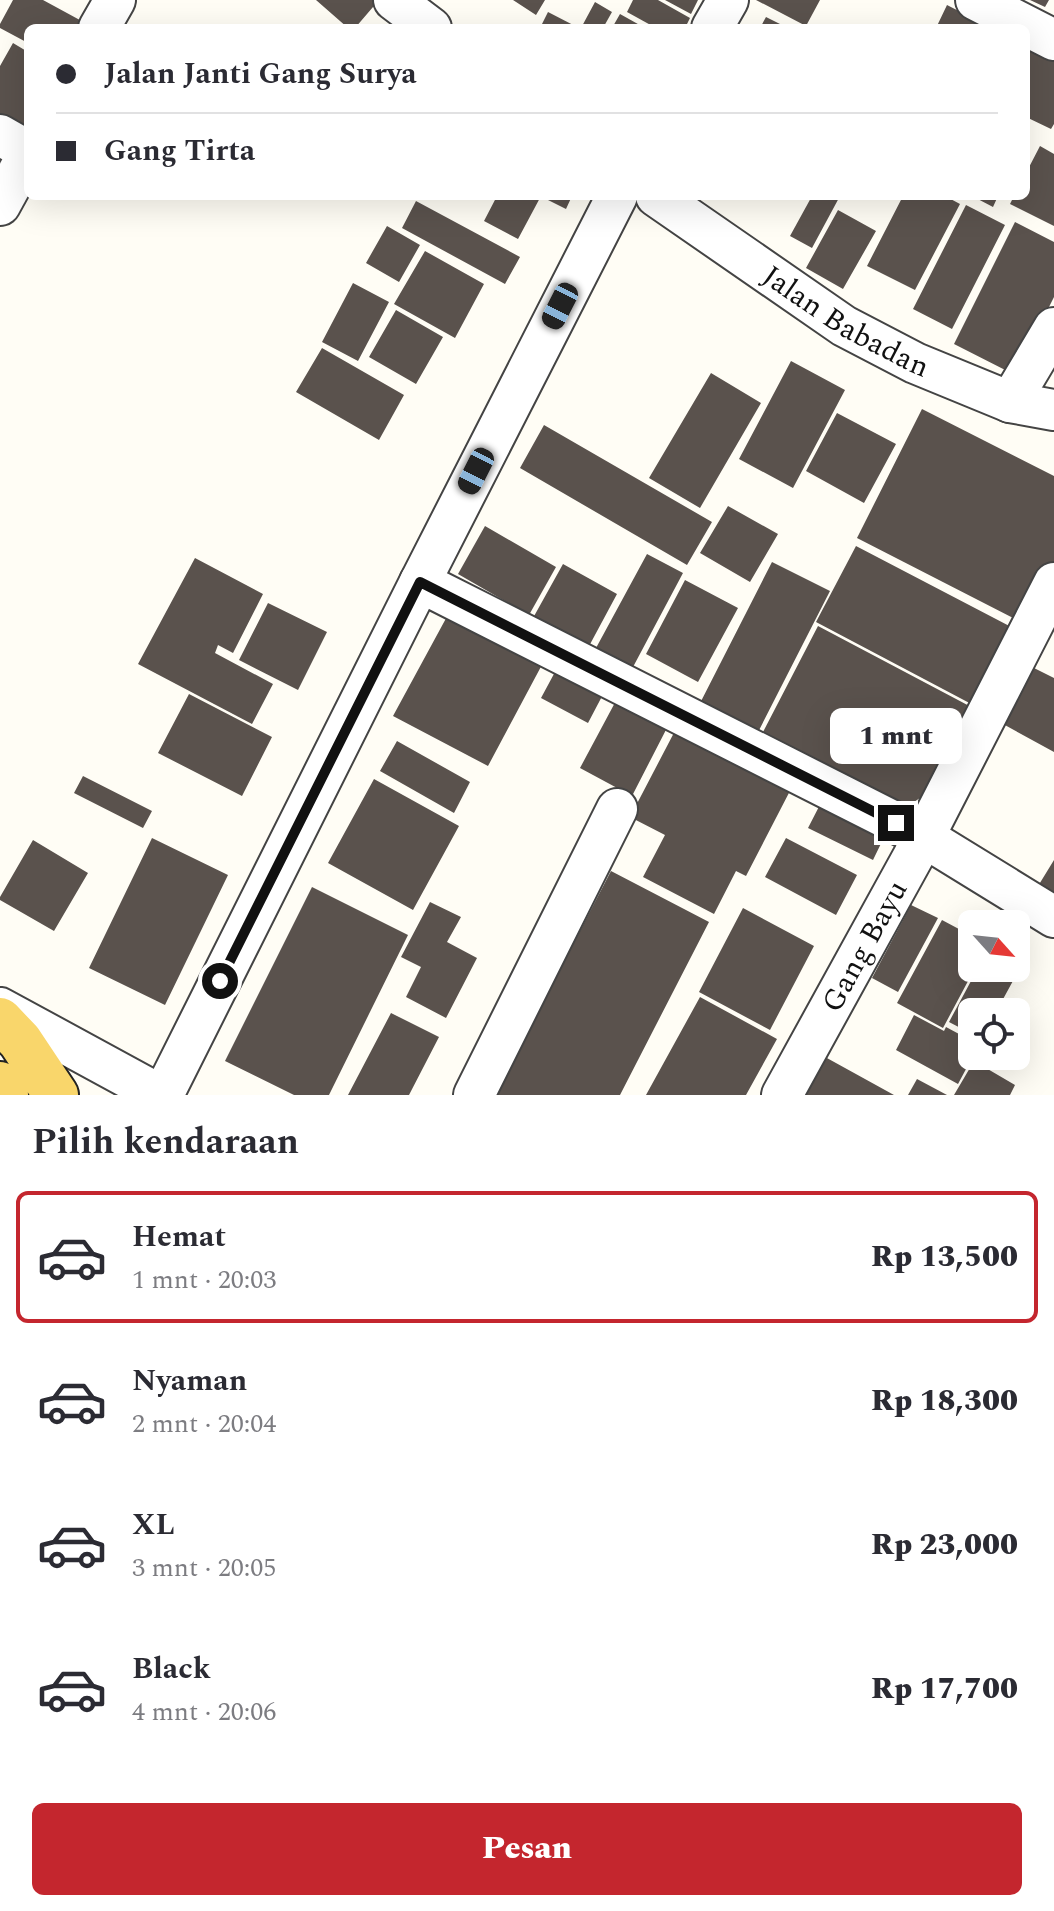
<!DOCTYPE html>
<html lang="id">
<head>
<meta charset="utf-8">
<style>
  :root { --surface:#fff; --page:#f7f7f7; --text:#2b2b33; --muted:#7c7c81; --line:#e1e1e2; --accent:#c4262e }
  body { margin:0; font-family:Spectral,serif; background:var(--page); color:var(--text); height:100vh; display:flex; flex-direction:column; font-size:30px; white-space:nowrap }
  * { box-sizing:border-box; margin:0 }
  p { font-size:26px; color:var(--muted) }
  .icon { flex:none; width:44px; height:44px; fill:none; stroke:currentColor; stroke-width:2; stroke-linecap:round; stroke-linejoin:round }
  .map { position:relative; height:1095px; overflow:hidden }
  .side { display:flex; flex-direction:column; background:var(--surface); flex:1 }
  .side>* { flex:none }
  .guide { position:absolute; left:24px; top:24px; width:1006px; height:176px; border-radius:12px; box-shadow:0 8px 32px #0002; display:grid; align-content:center; height:176px; padding:0 32px; background:var(--surface) }
  .needle { width:52px; rotate:117deg }
  .fabs { position:absolute; left:958px; top:910px; display:grid; gap:16px }
  .fabs a { display:grid; place-items:center; width:72px; height:72px; border-radius:12px; background:var(--surface); box-shadow:0 8px 32px #0002; font-size:40px }
  .end { position:absolute; width:36px; height:36px; margin:-18px; border:10px solid #111; background:#fff; box-shadow:0 0 0 4px #fff }
  .from { border-radius:50% }
  .bubble { position:absolute; height:56px; border-radius:12px; background:var(--surface); box-shadow:0 8px 32px #0002; font-size:26px; font-weight:800; line-height:56px; text-align:center }
  .car { position:absolute; width:24px; height:48px; margin:-24px -12px; border-radius:10px; box-shadow:0 0 6px 2px #0007; background:linear-gradient(#222 24%,#8ab4d8 0 40%,#222 0 76%,#8ab4d8 0 86%,#222 0) }
  .guide b { display:flex; align-items:center; gap:28px; height:76px; font-size:30px }
  .guide b+b { border-top:2px solid var(--line) }
  .guide i { width:20px; height:20px; background:var(--text) }
  ul { padding:0; list-style:none }
  li { display:flex; align-items:center; gap:24px; height:132px; margin:0 16px 12px; padding:0 16px; border:4px solid transparent; border-radius:12px }
  li div { flex:1 }
  li b { display:block; font-size:30px }
  li em { font-style:normal; font-weight:800 }
  li.active { border-color:var(--accent) }
  li>.icon { width:72px; height:72px; stroke-width:1.5 }
  h2 { padding:0 32px; font-size:36px; line-height:96px }
  .button { display:flex; gap:16px; margin-top:auto; padding:16px 32px }
  .button a { flex:1; height:92px; border-radius:12px; background:var(--accent); color:#fff; font-size:32px; font-weight:800; line-height:92px; text-align:center }
  .map>svg:first-child { display:block }
</style>
</head>
<body>
<div class="map">
<svg width="1054" height="1095" viewBox="0 0 1054 1095">
  <rect width="100%" height="100%" fill="#fffdf5"/>
  <path fill="#5a524d" d="M 13,0 L 43,0 L 89,25 L 88,28 L 28,28 L 28,43 L 0,28 L 0,24 Z
    M 316,0 L 379,0 L 355,28 L 348,28 Z
    M 513,0 L 545,0 L 536,15 Z
    M 633,0 L 658,0 L 690,18 L 685,28 L 656,28 L 627,12 Z
    M 665,0 L 698,0 L 691,14 Z
    M 756,0 L 820,0 L 806,26 Z
    M 1030,0 L 1049,0 L 1045,7 Z
    M 595,2 L 612,12 L 603,28 L 581,28 Z
    M 947,5 L 986,25 L 985,28 L 936,28 Z
    M 548,12 L 579,28 L 540,28 Z
    M 620,14 L 645,28 L 612,28 Z
    M 766,17 L 788,28 L 760,28 Z
    M 13,43 L 28,52 L 28,134 L 0,118 L 0,66 Z
    M 1026,48 L 1054,62 L 1054,124 L 1051,129 L 1026,117 Z
    M 1040,146 L 1054,154 L 1054,226 L 1010,204 L 1014,196 L 1026,196 L 1026,173 Z
    M 497,196 L 541,196 L 518,239 L 484,221 Z
    M 545,196 L 572,196 L 566,209 L 544,198 Z
    M 812,196 L 840,196 L 812,248 L 790,236 Z
    M 903,196 L 945,196 L 960,204 L 915,290 L 867,266 Z
    M 972,196 L 998,196 L 993,207 Z
    M 416,201 L 520,257 L 505,284 L 402,228 Z
    M 966,205 L 1005,225 L 952,329 L 913,309 Z
    M 838,210 L 876,231 L 843,289 L 806,268 Z
    M 1015,222 L 1054,242 L 1054,297 L 1015,375 L 954,344 Z
    M 387,226 L 420,245 L 399,282 L 366,263 Z
    M 425,251 L 484,284 L 455,338 L 394,304 Z
    M 353,283 L 389,302 L 358,361 L 322,342 Z
    M 396,310 L 443,337 L 416,384 L 369,357 Z
    M 322,348 L 404,395 L 379,440 L 296,392 Z
    M 791,361 L 845,390 L 793,488 L 739,459 Z
    M 711,373 L 761,403 L 700,508 L 649,478 Z
    M 922,409 L 1054,476 L 1054,562 L 1023,623 L 857,538 Z
    M 837,413 L 896,444 L 864,503 L 806,471 Z
    M 544,425 L 712,522 L 687,565 L 520,468 Z
    M 728,506 L 778,534 L 750,582 L 700,553 Z
    M 485,526 L 556,567 L 529,615 L 458,574 Z
    M 856,546 L 1017,630 L 977,707 L 816,622 Z
    M 647,554 L 683,573 L 633,667 L 596,648 Z
    M 195,558 L 263,594 L 233,653 L 218,645 L 215,653 L 273,684 L 252,724 L 138,664 Z
    M 772,562 L 830,591 L 753,742 L 695,713 Z
    M 563,564 L 617,594 L 588,648 L 533,618 Z
    M 685,580 L 738,608 L 698,682 L 646,654 Z
    M 268,603 L 327,632 L 298,690 L 239,660 Z
    M 450,611 L 544,661 L 488,766 L 393,716 Z
    M 818,626 L 975,709 L 932,790 L 905,808 L 763,732 Z
    M 562,659 L 609,683 L 588,723 L 541,698 Z
    M 1034,668 L 1054,678 L 1054,752 L 1003,724 Z
    M 189,694 L 272,737 L 242,796 L 158,753 Z
    M 618,697 L 669,724 L 632,796 L 580,768 Z
    M 677,727 L 792,787 L 746,876 L 736,871 L 714,914 L 643,877 L 665,835 L 630,817 Z
    M 397,741 L 470,782 L 454,813 L 380,771 Z
    M 83,776 L 152,811 L 143,828 L 74,793 Z
    M 374,779 L 459,826 L 413,910 L 328,863 Z
    M 826,793 L 890,825 L 873,860 L 808,828 Z
    M 152,838 L 228,875 L 165,1005 L 89,968 Z
    M 786,838 L 857,875 L 836,915 L 765,877 Z
    M 33,840 L 88,873 L 54,931 L 0,900 L 0,897 Z
    M 1054,860 L 1054,903 L 1035,891 Z
    M 611,871 L 709,922 L 620,1095 L 495,1095 Z
    M 312,887 L 408,935 L 329,1095 L 294,1095 L 225,1061 Z
    M 430,902 L 461,917 L 447,942 L 477,958 L 446,1018 L 406,997 L 421,967 L 401,957 Z
    M 911,905 L 938,918 L 898,992 L 872,978 Z
    M 743,908 L 814,946 L 770,1030 L 699,992 Z
    M 942,920 L 972,936 L 972,968 L 975,968 L 943,1028 L 897,1003 Z
    M 978,968 L 994,968 L 1014,979 L 996,1012 L 972,1012 L 972,1034 L 949,1022 Z
    M 700,997 L 777,1039 L 746,1095 L 646,1095 Z
    M 391,1013 L 439,1037 L 409,1095 L 348,1095 Z
    M 914,1015 L 944,1031 L 946,1027 L 972,1041 L 973,1056 L 958,1084 L 896,1050 Z
    M 816,1052 L 894,1095 L 792,1095 Z
    M 974,1061 L 1015,1085 L 1010,1095 L 954,1095 Z
    M 917,1079 L 947,1095 L 908,1095 Z"/>
  <g fill="none" stroke-linecap="round" stroke-linejoin="round">
    <defs>
      <g id="minor">
        <path d="M 394,0 L 431,28"/>
        <path d="M 976,0 L 1054,40"/>
        <path d="M 99,28 L 115,0"/>
        <path d="M 712,28 L 728,0"/>
        <path d="M 0,135 L 28,151"/>
        <path id="s1" d="M 656,196 L 844,326 L 915,363 L 1010,402 L 1054,410"/>
        <path d="M 0,205 L 28,154"/>
        <path d="M 1010,402 L 1054,328"/>
        <path d="M 420,582 L 924,837 L 1054,917"/>
        <path d="M 0,1008 L 160,1095"/>
        <path d="M 163,1095 L 420,582 L 617,196"/>
        <path d="M 474,1095 L 617,809"/>
        <path id="s2" d="M 782,1095 L 924,837 L 1054,583"/>
      </g>
      <path id="major" d="M 0,1020 L 20,1041 L 56,1095
        M 0,1084 L 6,1095"/>
    </defs>
    <use href="#minor" stroke="#444" stroke-width="44"/>
    <use href="#major" stroke="#222" stroke-width="48"/>
    <use href="#minor" stroke="#fff" stroke-width="40"/>
    <use href="#major" stroke="#f9d66b" stroke-width="44"/>
  </g>
  <g fill="none" stroke-linecap="round" stroke-linejoin="round">
    <path stroke="#111" stroke-width="10" d="M 220,981 L 420,582 L 896,823"/>
  </g>
  <g text-anchor="middle" stroke-width="8" stroke-linejoin="round" paint-order="stroke">
    <g font-size="30" fill="#111" stroke="#fff">
      <text dy="10" stroke="none"><textPath href="#s1" startOffset="228">Jalan Babadan</textPath></text>
      <text dy="10" stroke="none"><textPath href="#s2" startOffset="170">Gang Bayu</textPath></text>
    </g>
  </g>
</svg>
<div class="fabs">
<a><svg class="needle" viewBox="-14 -14 28 28"><path d="M0-13l5 13h-10z" fill="#e53935"/><path d="M0 13l5-13h-10z" fill="#7c7c81"/></svg></a>
<a><svg class="icon" aria-label="locate" viewBox="0 0 24 24"><circle cx="12" cy="12" r="6"/><path d="M12 2v4M12 18v4M2 12h4M18 12h4"/></svg></a>
</div>
<i class="end from" style="left:220px;top:981px"></i>
<i class="end" style="left:896px;top:823px"></i>
<div class="bubble" style="left:830px;top:708px;width:132px">1 mnt</div>
<i class="car" style="left:560px;top:306px;rotate:207deg"></i>
<i class="car" style="left:476px;top:471px;rotate:207deg"></i>
<div class="guide">
<b><i class="from"></i>Jalan Janti Gang Surya</b>
<b><i></i>Gang Tirta</b>
</div>
</div>
<section class="side">
<h2>Pilih kendaraan</h2>
<ul>
<li class="active"><svg class="icon" aria-label="car" viewBox="0 0 24 24"><path d="M5 17H2v-5l4-1 3-4h7l3 4 3 1v5h-3M9 17h6M6 11h13"/><circle cx="7" cy="17" r="2"/><circle cx="17" cy="17" r="2"/></svg><div><b>Hemat</b><p>1 mnt · 20:03</p></div><em>Rp 13,500</em></li>
<li><svg class="icon" aria-label="car" viewBox="0 0 24 24"><path d="M5 17H2v-5l4-1 3-4h7l3 4 3 1v5h-3M9 17h6M6 11h13"/><circle cx="7" cy="17" r="2"/><circle cx="17" cy="17" r="2"/></svg><div><b>Nyaman</b><p>2 mnt · 20:04</p></div><em>Rp 18,300</em></li>
<li><svg class="icon" aria-label="car" viewBox="0 0 24 24"><path d="M5 17H2v-5l4-1 3-4h7l3 4 3 1v5h-3M9 17h6M6 11h13"/><circle cx="7" cy="17" r="2"/><circle cx="17" cy="17" r="2"/></svg><div><b>XL</b><p>3 mnt · 20:05</p></div><em>Rp 23,000</em></li>
<li><svg class="icon" aria-label="car" viewBox="0 0 24 24"><path d="M5 17H2v-5l4-1 3-4h7l3 4 3 1v5h-3M9 17h6M6 11h13"/><circle cx="7" cy="17" r="2"/><circle cx="17" cy="17" r="2"/></svg><div><b>Black</b><p>4 mnt · 20:06</p></div><em>Rp 17,700</em></li>
</ul>
<div class="button"><a>Pesan</a></div>
</section>
</body>
</html>
